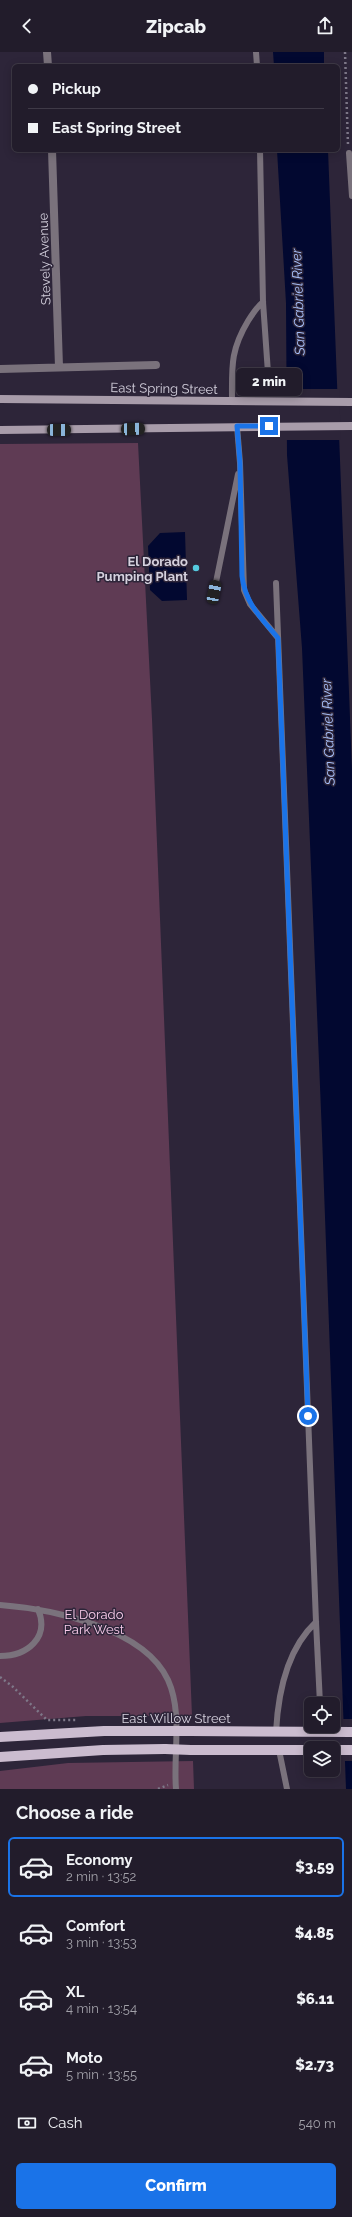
<!DOCTYPE html>
<html lang="en">
<head>
<meta charset="utf-8">
<style>
  :root { --surface:#221c2b; --page:#2e2937; --text:#f1f3f6; --muted:#a2a1a9; --line:#3f3a47; --accent:#1a73e8 }
  body { margin:0; font-family:Raleway,sans-serif; background:var(--page); color:var(--text); height:100vh; display:flex; flex-direction:column; font-size:15px; white-space:nowrap }
  * { box-sizing:border-box; margin:0 }
  p { font-size:13px; color:var(--muted) }
  .icon { flex:none; width:22px; height:22px; fill:none; stroke:currentColor; stroke-width:2; stroke-linecap:round; stroke-linejoin:round }
  .map { position:relative; height:1737px; overflow:hidden }
  .side { display:flex; flex-direction:column; background:var(--surface); flex:1 }
  .side>* { flex:none }
  .guide { position:absolute; left:12px; top:12px; width:328px; height:88px; border-radius:6px; box-shadow:0 2px 10px #0003,0 0 0 1px var(--line); display:grid; align-content:center; height:88px; padding:0 16px; background:var(--surface) }
  .tools { position:absolute; left:304px; top:1645px; display:grid; gap:8px }
  .tools a { display:grid; place-items:center; width:36px; height:36px; border-radius:6px; background:var(--surface); box-shadow:0 2px 10px #0003,0 0 0 1px var(--line); font-size:20px }
  .end { position:absolute; width:18px; height:18px; margin:-9px; border:5px solid #1a73e8; background:#fff; box-shadow:0 0 0 2px #fff }
  .from { border-radius:50% }
  .bubble { position:absolute; height:28px; border-radius:6px; background:var(--surface); box-shadow:0 2px 10px #0003,0 0 0 1px var(--line); font-size:13px; font-weight:800; line-height:28px; text-align:center }
  .car { position:absolute; width:12px; height:24px; margin:-12px -6px; border-radius:5px; box-shadow:0 0 3px 1px #0007; background:linear-gradient(#222 24%,#8ab4d8 0 40%,#222 0 76%,#8ab4d8 0 86%,#222 0) }
  .guide b { display:flex; align-items:center; gap:14px; height:38px; font-size:15px }
  .guide b+b { border-top:1px solid var(--line) }
  .guide i { width:10px; height:10px; background:var(--text) }
  ul { padding:0; list-style:none }
  li { display:flex; align-items:center; gap:12px; height:60px; margin:0 8px 6px; padding:0 8px; border:2px solid transparent; border-radius:6px }
  li div { flex:1 }
  li b { display:block; font-size:15px }
  li em { font-style:normal; font-weight:800 }
  li.on { border-color:var(--accent) }
  li>.icon { width:36px; height:36px; stroke-width:1.5 }
  h2 { padding:0 16px; font-size:18px; line-height:48px }
  .pay { display:flex; align-items:center; gap:10px; height:44px; padding:0 16px; font-size:15px }
  .pay p { margin-inline-start:auto }
  .action { display:flex; gap:8px; margin-top:auto; padding:8px 16px }
  .action a { flex:1; height:46px; border-radius:6px; background:var(--accent); color:#fff; font-size:16px; font-weight:800; line-height:46px; text-align:center }
  header { display:flex; justify-content:space-between; align-items:center; height:52px; padding:0 16px; background:var(--surface); font-size:18px; font-weight:800 }
  .map>svg:first-child { display:block }
</style>
</head>
<body>
<header><svg class="icon" aria-label="back" viewBox="0 0 24 24"><path d="M15 5l-7 7 7 7"/></svg>Zipcab<svg class="icon" aria-label="share" viewBox="0 0 24 24"><path d="M12 15V3M7 8l5-5 5 5M5 13v7h14v-7"/></svg></header>
<div class="map">
<svg width="352" height="1737" viewBox="0 0 352 1737">
  <rect width="100%" height="100%" fill="#2d2539"/>
  <path fill="#5f3b54" d="M 138,391 L 152,667 L 192,1664 L 86,1664 L 0,1671 L 0,392 Z
    M 193,1709 L 194,1737 L 0,1737 L 0,1719 L 68,1711 Z"/>
  <path fill="#020830" d="M 273,0 L 324,0 L 324,14 L 274,14 Z
    M 277,98 L 328,98 L 352,718 L 352,1737 L 346,1737 L 322,1083 L 302,596 L 287,403 L 286,251 Z
    M 185,480 L 187,548 L 162,549 L 150,538 L 148,494 L 160,481 Z"/>
  <path fill="#2d2539" d="M 285,337 L 339,337 L 341,388 L 285,388 Z
    M 342,1667 L 352,1667 L 352,1709 L 343,1709 Z"/>
  <g fill="none" stroke-linecap="round" stroke-linejoin="round">
    <path stroke="#7e7889" stroke-width="2.5" stroke-dasharray="2 3" stroke-linecap="butt" d="M 345,0 L 348,93
      M 0,1625 L 12,1634 L 47,1668 L 77,1668
      M 158,1737 L 168,1733"/>
    <path stroke="#7a727c" stroke-width="6" d="M 256,0 L 257,14
      M 260,98 L 263,250 L 268,321
      M 349,101 L 352,144
      M 232,349 C 232,315 230,299 248,269 C 253,261 257,255 263,250
      M 237,374 L 240,411 L 244,538 L 250,552 L 278,586
      M 276,531 L 316,1570 L 320,1652
      M 214,540 L 238,422
      M 0,1553 C 52,1557 144,1576 168,1628 C 183,1661 173,1702 176,1737
      M 0,1604 C 27,1604 50,1586 38,1557
      M 276,1680 C 278,1642 287,1597 316,1570
      M 279,1698 L 287,1737"/>
    <path stroke="#7a727c" stroke-width="8" d="M 47,0 L 48,14
      M 52,98 L 59,315
      M 0,317 L 156,313"/>
    <path stroke="#a89caa" stroke-width="8" d="M 0,347 L 352,350
      M 0,378 L 352,374"/>
    <path stroke="#cbbccf" stroke-width="10" d="M 190,1679 L 352,1680
      M 0,1685 L 104,1679 L 165,1679
      M 191,1698 L 311,1698
      M 333,1698 L 352,1698
      M 0,1705 L 103,1698 L 165,1697"/>
    <path stroke="#cbbccf" stroke-width="10" d="M 165,1679 L 190,1679
      M 165,1697 L 191,1698"/>
  </g>
  <g fill="none" stroke-linecap="round" stroke-linejoin="round">
    <path stroke="#1a73e8" stroke-width="5" d="M 269,374 L 237,374 L 240,411 L 242,524 C 245,551 261,566 278,586 L 308,1364"/>
  </g>
  <circle fill="#55cadf" stroke="#2d2539" stroke-width="1.5" cx="196" cy="516" r="4"/>
  <g text-anchor="middle" stroke-width="3" stroke-linejoin="round" paint-order="stroke">
    <g font-size="13" fill="#d5d1de" stroke="#2d2539">
      <text transform="translate(44 207) rotate(-92)" y="5">Stevely Avenue</text>
      <text transform="translate(164 336) rotate(1)" y="5">East Spring Street</text>
      <text x="176" y="1671">East Willow Street</text>
    </g>
    <g font-size="13" font-weight="bold" fill="#d5d1de" stroke="#2d2539" text-anchor="end">
      <text x="188" y="514">El Dorado<tspan x="188" dy="15">Pumping Plant</tspan></text>
    </g>
    <g font-size="13" fill="#f8cae9" stroke="#2d2539">
      <text x="94" y="1567">El Dorado<tspan x="94" dy="15">Park West</tspan></text>
    </g>
    <g font-size="14" font-style="italic" fill="#a8c1fc" stroke="#2d2539">
      <text transform="translate(298 250) rotate(-92)" y="5">San Gabriel River</text>
      <text transform="translate(328 680) rotate(-92)" y="5">San Gabriel River</text>
    </g>
  </g>
</svg>
<div class="tools">
<a><svg class="icon" aria-label="locate" viewBox="0 0 24 24"><circle cx="12" cy="12" r="6"/><path d="M12 2v4M12 18v4M2 12h4M18 12h4"/></svg></a>
<a><svg class="icon" aria-label="layers" viewBox="0 0 24 24"><path d="M12 4l9 5-9 5-9-5zM3 14l9 5 9-5"/></svg></a>
</div>
<i class="end from" style="left:308px;top:1364px"></i>
<i class="end" style="left:269px;top:374px"></i>
<div class="bubble" style="left:236px;top:316px;width:66px">2 min</div>
<i class="car" style="left:133px;top:377px;rotate:88deg"></i>
<i class="car" style="left:59px;top:378px;rotate:90deg"></i>
<i class="car" style="left:214px;top:540px;rotate:11deg"></i>
<div class="guide">
<b><i class="from"></i>Pickup</b>
<b><i></i>East Spring Street</b>
</div>
</div>
<section class="side">
<h2>Choose a ride</h2>
<ul>
<li class="on"><svg class="icon" aria-label="car" viewBox="0 0 24 24"><path d="M5 17H2v-5l4-1 3-4h7l3 4 3 1v5h-3M9 17h6M6 11h13"/><circle cx="7" cy="17" r="2"/><circle cx="17" cy="17" r="2"/></svg><div><b>Economy</b><p>2 min · 13:52</p></div><em>$3.59</em></li>
<li><svg class="icon" aria-label="car" viewBox="0 0 24 24"><path d="M5 17H2v-5l4-1 3-4h7l3 4 3 1v5h-3M9 17h6M6 11h13"/><circle cx="7" cy="17" r="2"/><circle cx="17" cy="17" r="2"/></svg><div><b>Comfort</b><p>3 min · 13:53</p></div><em>$4.85</em></li>
<li><svg class="icon" aria-label="car" viewBox="0 0 24 24"><path d="M5 17H2v-5l4-1 3-4h7l3 4 3 1v5h-3M9 17h6M6 11h13"/><circle cx="7" cy="17" r="2"/><circle cx="17" cy="17" r="2"/></svg><div><b>XL</b><p>4 min · 13:54</p></div><em>$6.11</em></li>
<li><svg class="icon" aria-label="car" viewBox="0 0 24 24"><path d="M5 17H2v-5l4-1 3-4h7l3 4 3 1v5h-3M9 17h6M6 11h13"/><circle cx="7" cy="17" r="2"/><circle cx="17" cy="17" r="2"/></svg><div><b>Moto</b><p>5 min · 13:55</p></div><em>$2.73</em></li>
</ul>
<div class="pay"><svg class="icon" aria-label="cash" viewBox="0 0 24 24"><path d="M3 7h18v10H3z"/><circle cx="12" cy="12" r="2"/></svg>Cash<p>540 m</p></div>
<div class="action"><a>Confirm</a></div>
</section>
</body>
</html>
